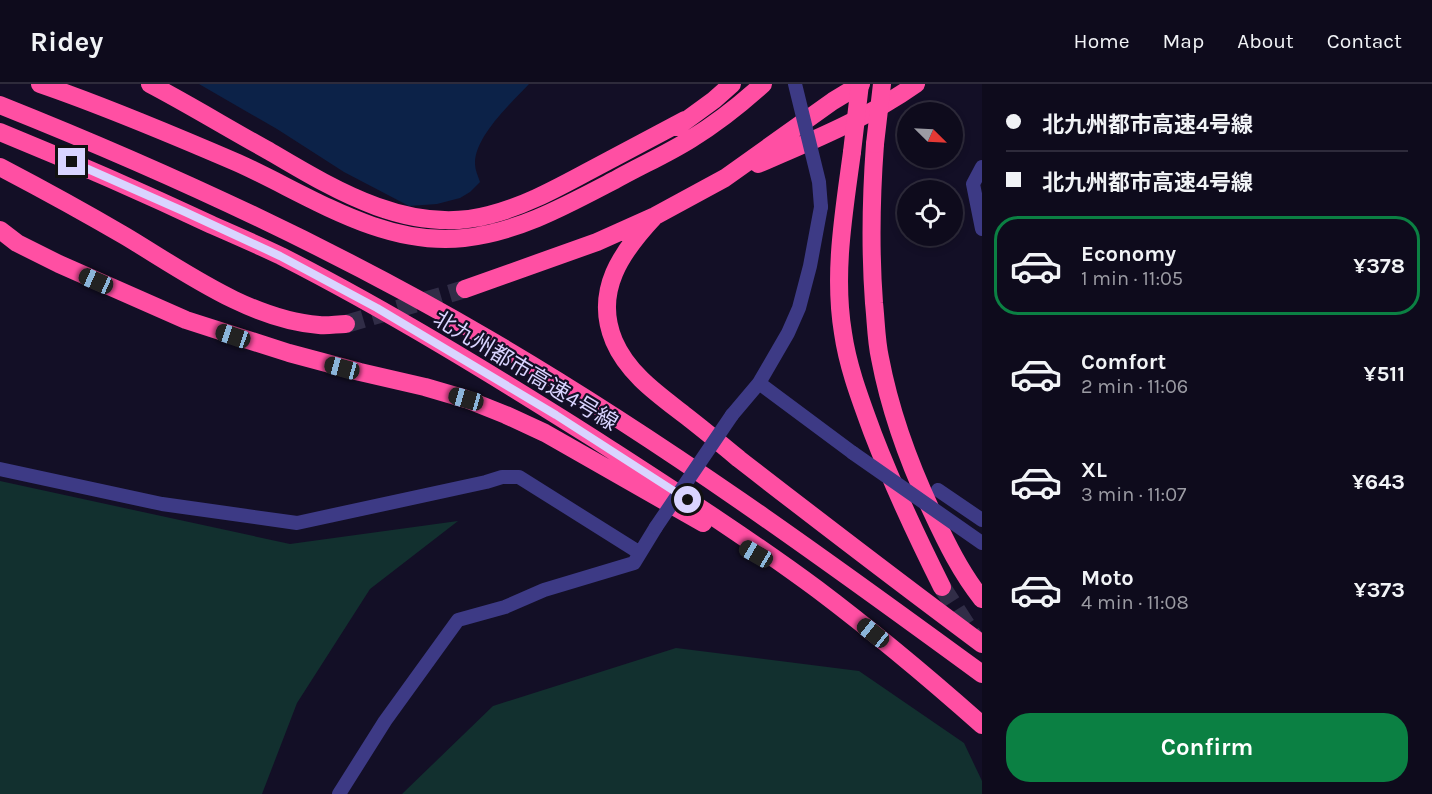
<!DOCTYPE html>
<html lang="en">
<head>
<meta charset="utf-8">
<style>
  :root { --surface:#0e0b1c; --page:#171425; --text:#f1f3f6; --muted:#9b9ba3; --line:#2e2b3b; --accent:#0b8043 }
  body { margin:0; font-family:Karla,"Noto Sans JP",sans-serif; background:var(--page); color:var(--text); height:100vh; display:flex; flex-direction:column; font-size:22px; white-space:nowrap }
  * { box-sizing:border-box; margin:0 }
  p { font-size:20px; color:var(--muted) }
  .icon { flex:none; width:33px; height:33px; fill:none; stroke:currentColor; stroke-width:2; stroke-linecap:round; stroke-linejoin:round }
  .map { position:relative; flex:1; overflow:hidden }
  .side { display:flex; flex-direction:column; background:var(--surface); width:450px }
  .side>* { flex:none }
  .guide { display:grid; align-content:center; height:132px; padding:0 24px; background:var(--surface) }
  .needle { width:39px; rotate:114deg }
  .controls { position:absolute; left:897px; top:18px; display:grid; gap:12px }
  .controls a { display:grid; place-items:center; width:66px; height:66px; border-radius:50%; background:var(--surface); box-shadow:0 3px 9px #0003,0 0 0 2px var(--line); font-size:30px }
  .end { position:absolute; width:27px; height:27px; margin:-14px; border:8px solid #d9d4ff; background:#111; box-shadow:0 0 0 3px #111 }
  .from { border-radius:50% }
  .car { position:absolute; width:18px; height:36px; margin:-18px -9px; border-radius:8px; box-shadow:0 0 4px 2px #0007; background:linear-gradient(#222 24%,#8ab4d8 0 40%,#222 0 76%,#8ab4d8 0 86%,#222 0) }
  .guide b { display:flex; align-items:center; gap:21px; height:57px; font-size:22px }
  .guide b+b { border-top:2px solid var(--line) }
  .guide i { width:15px; height:15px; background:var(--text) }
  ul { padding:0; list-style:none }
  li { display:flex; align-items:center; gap:18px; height:99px; margin:0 12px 9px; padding:0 12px; border:3px solid transparent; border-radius:24px }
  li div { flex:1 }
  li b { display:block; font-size:22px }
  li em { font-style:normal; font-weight:700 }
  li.active { border-color:var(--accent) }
  li>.icon { width:54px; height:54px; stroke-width:1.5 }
  .cta { display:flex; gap:12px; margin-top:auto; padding:12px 24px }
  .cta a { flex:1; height:69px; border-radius:24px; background:var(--accent); color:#fff; font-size:24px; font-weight:700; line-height:69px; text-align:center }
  header { display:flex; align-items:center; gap:36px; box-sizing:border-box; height:84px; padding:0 30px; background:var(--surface); border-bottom:2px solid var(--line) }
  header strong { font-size:28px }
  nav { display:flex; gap:33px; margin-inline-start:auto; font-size:21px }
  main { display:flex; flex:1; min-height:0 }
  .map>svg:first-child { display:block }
</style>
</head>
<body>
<header>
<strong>Ridey</strong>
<nav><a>Home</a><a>Map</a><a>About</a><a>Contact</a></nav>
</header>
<main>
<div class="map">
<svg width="982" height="710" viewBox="0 0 982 710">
  <rect width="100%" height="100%" fill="#130f26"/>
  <path fill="#12302f" d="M 0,397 L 290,460 L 458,437 L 370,505 L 297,619 L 262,710 L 0,710 Z
    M 676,564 L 859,587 L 964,659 L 982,697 L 982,710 L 402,710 L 493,622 Z"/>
  <path fill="#0c2248" d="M 199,0 L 529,0 C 512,18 474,53 475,80 C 475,86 478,92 480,98 L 470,108 L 460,114 L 437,120 L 409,122 L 344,88 L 277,45 Z"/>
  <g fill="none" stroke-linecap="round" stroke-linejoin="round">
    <path stroke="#312d47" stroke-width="18" stroke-dasharray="18 9" stroke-linecap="butt" d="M 346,240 L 465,205
      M 942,503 L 974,553"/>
    <path stroke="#3d3a85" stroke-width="14" d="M 982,83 L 973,100 L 982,145
      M 759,299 L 853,369
      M 732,331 L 759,299 L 788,249 L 799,224 L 810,182 L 821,123
      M 0,385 L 162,420 L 297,439 L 486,398 L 502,393 L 519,393 L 640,469
      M 938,406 L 982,436
      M 339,710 L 385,637 L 458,536 L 505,523 L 544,506 L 634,479 L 656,443"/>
    <path stroke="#ff4fa3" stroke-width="18" d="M 40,0 C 107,23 173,51 238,79 C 309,111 382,163 464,154 C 519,148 567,121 615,96 C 640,82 667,70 691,55 C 717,39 741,20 763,0
      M 150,0 C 190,21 229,45 269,67 C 335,106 410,152 489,131 C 525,122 557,104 589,87 C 621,70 653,53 685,36
      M 0,21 C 168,88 333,164 490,256 C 661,356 822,473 982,590
      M 677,43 L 714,16 L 732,0
      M 0,48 C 71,77 142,108 212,141 C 235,151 258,161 281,172 C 389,227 493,291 596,356 C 670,404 745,452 817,505 C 874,548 929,594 982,641
      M 875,60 C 871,114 870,165 874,219 C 876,237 876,256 880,274 C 890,327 909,379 932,428 C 946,458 961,489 982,515
      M 852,68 C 844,128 833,189 843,249 C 848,284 861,317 873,350 C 893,402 917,453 942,503
      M 758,80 C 812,57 868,34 916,0
      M 0,83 C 42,105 84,128 125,152 C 182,186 250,236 319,241 C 328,242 337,240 346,240
      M 655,132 C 622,167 593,207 614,257 C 628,290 659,311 686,332 C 704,346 721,360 739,375 C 819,437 900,499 982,560
      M 0,146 L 17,159 L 59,180 L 186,236 L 289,269 L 360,288 L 425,303 L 466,315 L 506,331 L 545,349 L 703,439
      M 465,205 L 597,158 L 655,132 L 725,94 L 833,17 L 861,0"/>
    <path stroke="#3d3a85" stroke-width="14" d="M 795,0 L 819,98 L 821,123
      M 853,369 L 982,459
      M 656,443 L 732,331"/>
    <path stroke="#ff4fa3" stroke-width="18" d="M 875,60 L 882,0
      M 852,68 L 860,0"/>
  </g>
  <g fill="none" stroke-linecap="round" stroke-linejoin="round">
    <path stroke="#d9d4ff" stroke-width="8" d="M 72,78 L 183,127 L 280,172 L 377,224 L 556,331 L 688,416"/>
  </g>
  <g text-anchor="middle" stroke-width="4.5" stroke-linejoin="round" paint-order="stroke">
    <g font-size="22" fill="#d9d4ff" stroke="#130f26">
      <text transform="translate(526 286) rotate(31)" y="8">北九州都市高速4号線</text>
    </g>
  </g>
</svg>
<div class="controls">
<a><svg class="needle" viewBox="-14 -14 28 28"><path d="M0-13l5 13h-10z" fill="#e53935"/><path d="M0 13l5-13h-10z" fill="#9b9ba3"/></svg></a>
<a><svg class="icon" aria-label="locate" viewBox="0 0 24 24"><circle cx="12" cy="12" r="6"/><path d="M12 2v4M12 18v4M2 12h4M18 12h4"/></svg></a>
</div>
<i class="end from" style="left:688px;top:416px"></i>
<i class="end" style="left:72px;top:78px"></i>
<i class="car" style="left:96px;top:197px;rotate:294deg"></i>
<i class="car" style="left:233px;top:252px;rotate:289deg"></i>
<i class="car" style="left:342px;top:284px;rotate:285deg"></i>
<i class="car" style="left:466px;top:315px;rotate:286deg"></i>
<i class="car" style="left:756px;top:470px;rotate:300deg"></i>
<i class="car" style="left:873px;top:549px;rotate:309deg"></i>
</div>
<section class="side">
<div class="guide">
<b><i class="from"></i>北九州都市高速4号線</b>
<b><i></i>北九州都市高速4号線</b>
</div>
<ul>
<li class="active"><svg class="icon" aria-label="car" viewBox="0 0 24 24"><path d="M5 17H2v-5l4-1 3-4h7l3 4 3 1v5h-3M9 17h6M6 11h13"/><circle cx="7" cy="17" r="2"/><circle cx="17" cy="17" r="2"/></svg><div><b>Economy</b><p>1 min · 11:05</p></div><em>¥378</em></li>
<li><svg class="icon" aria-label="car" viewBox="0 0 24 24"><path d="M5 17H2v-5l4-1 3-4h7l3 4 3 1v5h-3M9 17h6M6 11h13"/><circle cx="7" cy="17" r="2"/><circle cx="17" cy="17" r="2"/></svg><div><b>Comfort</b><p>2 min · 11:06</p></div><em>¥511</em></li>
<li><svg class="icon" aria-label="car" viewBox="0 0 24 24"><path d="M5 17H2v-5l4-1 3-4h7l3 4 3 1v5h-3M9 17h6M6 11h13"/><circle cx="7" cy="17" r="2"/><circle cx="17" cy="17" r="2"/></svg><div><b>XL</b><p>3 min · 11:07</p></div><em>¥643</em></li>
<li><svg class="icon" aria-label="car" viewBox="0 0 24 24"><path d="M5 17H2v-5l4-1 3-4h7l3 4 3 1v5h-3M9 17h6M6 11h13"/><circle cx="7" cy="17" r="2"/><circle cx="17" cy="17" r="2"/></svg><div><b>Moto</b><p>4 min · 11:08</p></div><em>¥373</em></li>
</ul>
<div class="cta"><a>Confirm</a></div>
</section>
</main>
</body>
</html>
